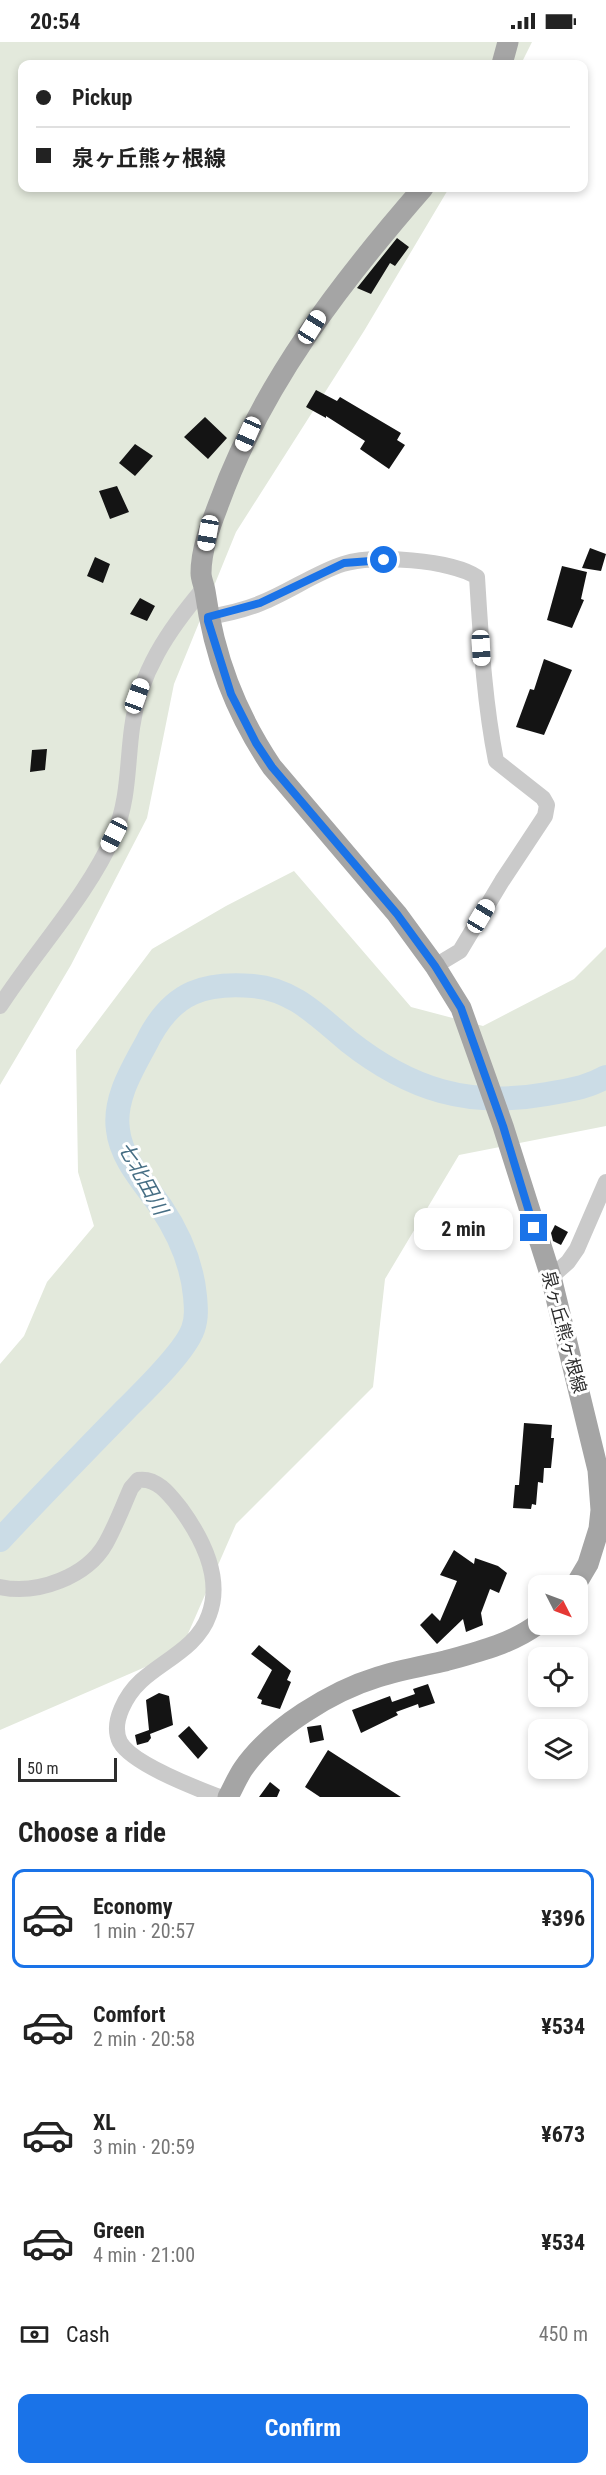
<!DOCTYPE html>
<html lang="en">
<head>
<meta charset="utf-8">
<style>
  :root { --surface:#fff; --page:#f6f6f6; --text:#222; --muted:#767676; --line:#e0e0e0; --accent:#1a73e8 }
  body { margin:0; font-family:"Roboto Condensed","Noto Sans JP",sans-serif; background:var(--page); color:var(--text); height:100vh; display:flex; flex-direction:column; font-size:22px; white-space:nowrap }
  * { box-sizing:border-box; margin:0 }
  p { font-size:20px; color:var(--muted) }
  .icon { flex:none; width:33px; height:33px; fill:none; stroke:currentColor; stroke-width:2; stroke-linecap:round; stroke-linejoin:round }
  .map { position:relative; height:1755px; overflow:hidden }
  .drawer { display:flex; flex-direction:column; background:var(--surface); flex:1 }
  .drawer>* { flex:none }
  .hud { position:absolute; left:18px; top:18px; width:570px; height:132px; border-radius:12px; box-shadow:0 3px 9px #0003; display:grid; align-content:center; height:132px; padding:0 18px; background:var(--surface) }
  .needle { width:39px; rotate:132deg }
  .controls { position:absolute; left:528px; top:1533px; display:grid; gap:12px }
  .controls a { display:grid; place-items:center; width:60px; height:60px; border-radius:12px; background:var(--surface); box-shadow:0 3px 9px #0003; font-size:30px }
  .scale { position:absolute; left:18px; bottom:15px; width:99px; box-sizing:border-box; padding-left:6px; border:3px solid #2d2d2d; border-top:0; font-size:16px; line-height:21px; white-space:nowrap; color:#2d2d2d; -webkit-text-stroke:4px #fff; paint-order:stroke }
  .end { position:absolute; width:27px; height:27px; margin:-14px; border:8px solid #1a73e8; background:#fff; box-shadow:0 0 0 3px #fff }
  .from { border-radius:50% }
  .bubble { position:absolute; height:42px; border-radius:12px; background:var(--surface); box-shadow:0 3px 9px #0003; font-size:20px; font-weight:700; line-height:42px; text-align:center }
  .car { position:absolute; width:18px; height:36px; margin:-18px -9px; border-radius:8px; box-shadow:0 0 4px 2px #0007; background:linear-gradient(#fff 24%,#345 0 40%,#fff 0 76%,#345 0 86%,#fff 0) }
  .hud b { display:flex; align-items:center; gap:21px; height:57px; font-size:22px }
  .hud b+b { border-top:2px solid var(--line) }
  .hud i { width:15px; height:15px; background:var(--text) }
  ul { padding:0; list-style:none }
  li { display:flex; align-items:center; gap:18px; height:99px; margin:0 12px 9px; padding:0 6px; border:3px solid transparent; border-radius:12px }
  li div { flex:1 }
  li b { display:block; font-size:22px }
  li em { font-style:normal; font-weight:700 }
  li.active { border-color:var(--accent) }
  li>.icon { width:54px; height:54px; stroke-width:1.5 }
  h2 { padding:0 18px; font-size:27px; line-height:72px }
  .pay { display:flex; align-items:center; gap:15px; height:66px; padding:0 18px; font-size:22px }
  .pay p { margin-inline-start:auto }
  .button { display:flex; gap:12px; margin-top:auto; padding:12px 18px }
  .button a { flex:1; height:69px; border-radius:12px; background:var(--accent); color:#fff; font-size:24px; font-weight:700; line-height:69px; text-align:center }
  .status { display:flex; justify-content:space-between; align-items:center; height:42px; padding:0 30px; background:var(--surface); direction:ltr }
  .status svg { height:16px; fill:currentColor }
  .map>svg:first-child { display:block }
</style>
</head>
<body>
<div class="status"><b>20:54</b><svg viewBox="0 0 49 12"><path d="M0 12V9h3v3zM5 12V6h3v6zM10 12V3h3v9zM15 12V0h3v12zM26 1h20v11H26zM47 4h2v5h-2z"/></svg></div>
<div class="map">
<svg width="606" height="1755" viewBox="0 0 606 1755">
  <rect width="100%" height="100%" fill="#fff"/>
  <path fill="#e3e9dc" d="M 0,0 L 532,0 L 521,22 L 22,22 L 22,146 L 449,146 L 364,289 L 236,490 L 174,642 L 147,776 L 71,923 L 0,1043 Z
    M 294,829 L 411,965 L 483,984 L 574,937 L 606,905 L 606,1084 L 459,1113 L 385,1237 L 373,1345 L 236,1482 L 180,1610 L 0,1688 L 0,1322 L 24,1294 L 47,1240 L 94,1184 L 78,1130 L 76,1008 L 152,907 L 226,864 Z"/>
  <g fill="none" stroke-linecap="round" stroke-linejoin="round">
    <path stroke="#cbdce6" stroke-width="24" d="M 0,1498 C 41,1454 83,1411 125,1368 C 143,1350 185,1310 193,1287 C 197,1276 196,1265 195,1254 C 192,1222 179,1192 161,1165 C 145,1142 121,1117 118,1088 C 113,1054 136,1022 150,994 C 174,950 205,940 253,944 C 293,947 319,975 348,999 C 410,1048 469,1066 547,1052 C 568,1048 587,1046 606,1035"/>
  </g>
  <path fill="#141414" d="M 397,196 L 409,205 L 395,224 L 390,221 L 371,252 L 357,246 Z
    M 316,348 L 337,359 L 340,355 L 401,391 L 397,398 L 405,403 L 389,427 L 360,407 L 365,399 L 326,374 L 326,376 L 306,365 Z
    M 205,375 L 227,396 L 208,417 L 184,395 Z
    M 135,402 L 153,414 L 135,434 L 119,421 Z
    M 117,444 L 129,470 L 110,477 L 99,449 Z
    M 590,506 L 606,512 L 601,529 L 582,526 Z
    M 95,515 L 110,522 L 103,541 L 87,534 Z
    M 562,524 L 587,530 L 581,557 L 584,558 L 572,586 L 547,578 Z
    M 140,556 L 155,564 L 147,579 L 130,572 Z
    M 544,617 L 572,628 L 544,693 L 516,685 L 530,647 L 534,648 Z
    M 47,707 L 45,728 L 30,730 L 32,708 Z
    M 555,1183 L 568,1190 L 561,1203 L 553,1199 L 551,1191 Z
    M 524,1381 L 552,1383 L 551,1396 L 554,1396 L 551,1426 L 544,1426 L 543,1441 L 538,1440 L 536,1463 L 532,1462 L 531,1467 L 513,1466 L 515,1443 L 519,1443 Z
    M 454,1508 L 474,1522 L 475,1516 L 498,1524 L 507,1531 L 499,1551 L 490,1547 L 481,1571 L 483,1583 L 466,1590 L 463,1577 L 437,1602 L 420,1583 L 432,1571 L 440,1579 L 457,1539 L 440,1533 Z
    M 259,1603 L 291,1629 L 287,1638 L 291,1640 L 280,1667 L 261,1662 L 262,1658 L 257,1656 L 272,1628 L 251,1612 Z
    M 428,1642 L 435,1661 L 419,1666 L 418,1662 L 396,1670 L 398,1673 L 361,1691 L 352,1668 L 390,1654 L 392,1660 L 415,1652 L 413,1647 Z
    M 159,1651 L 169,1654 L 173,1683 L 150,1692 L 151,1696 L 148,1700 L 137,1703 L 135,1693 L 149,1688 L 146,1658 Z
    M 321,1683 L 324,1698 L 310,1701 L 307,1685 Z
    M 189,1684 L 208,1706 L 198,1717 L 178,1694 Z
    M 328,1708 L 401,1755 L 320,1755 L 305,1745 Z
    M 270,1740 L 280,1748 L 277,1755 L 259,1755 Z"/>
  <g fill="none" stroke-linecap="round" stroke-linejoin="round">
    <path stroke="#cacaca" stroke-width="16" d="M 208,575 C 226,572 244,568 261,561 C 289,550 315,531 343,522 C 373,512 452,518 477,535 C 481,598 484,658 496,719 L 543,756 L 547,763 L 545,774 L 502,839 L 460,909 L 435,924
      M 0,964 C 36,908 88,853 114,793 C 129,758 127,722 132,686 C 139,631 169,587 204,546
      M 551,1235 L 568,1220 L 577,1207 L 606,1140
      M 0,1545 C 37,1553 87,1535 106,1501 C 116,1483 123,1464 131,1446 L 138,1438 C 157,1435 170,1453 181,1467 C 202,1496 223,1536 209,1573 C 198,1605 164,1618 141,1639 C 127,1652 110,1680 120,1700 C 132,1722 196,1746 219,1755"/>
    <path stroke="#a5a5a5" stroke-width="21" d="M 502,22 L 508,0
      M 423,146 C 341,240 262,342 219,461 C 211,482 201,507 201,531 C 201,537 204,543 205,549 C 214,614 235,670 272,725 L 397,872 L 435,924 L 461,966 L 503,1084 L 551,1235 L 598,1428 L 601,1468 L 599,1487 L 588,1522 L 575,1544
      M 228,1755 C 233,1746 237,1736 243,1727 C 271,1686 332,1649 378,1635 C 400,1628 423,1624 445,1619 C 478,1610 511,1602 538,1582"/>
  </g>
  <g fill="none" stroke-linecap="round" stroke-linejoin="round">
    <path stroke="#1a73e8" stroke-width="8" d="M 384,518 L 344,521 L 260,561 L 208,575 L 208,579 L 231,652 L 256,701 L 272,725 L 397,872 L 435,924 L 461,966 L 503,1084 L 534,1186"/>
  </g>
  <g text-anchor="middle" stroke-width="6" stroke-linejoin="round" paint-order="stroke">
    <g font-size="18" fill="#2d2d2d" stroke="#fff">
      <text transform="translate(564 1290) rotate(75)" y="6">泉ヶ丘熊ヶ根線</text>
    </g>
    <g font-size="20" font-style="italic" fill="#466e84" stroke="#fff">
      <text transform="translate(143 1136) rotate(61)" y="7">七北田川</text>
    </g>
  </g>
</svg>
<div class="controls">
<a><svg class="needle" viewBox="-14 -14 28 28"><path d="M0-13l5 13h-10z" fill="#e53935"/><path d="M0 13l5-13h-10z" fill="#767676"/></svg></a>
<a><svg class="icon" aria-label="locate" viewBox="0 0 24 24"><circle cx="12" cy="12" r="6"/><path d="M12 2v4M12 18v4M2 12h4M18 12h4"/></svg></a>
<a><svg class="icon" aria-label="layers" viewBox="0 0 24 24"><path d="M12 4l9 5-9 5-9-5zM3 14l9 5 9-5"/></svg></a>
</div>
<div class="scale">50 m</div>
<i class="end from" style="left:384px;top:518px"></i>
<i class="end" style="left:534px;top:1186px"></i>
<div class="bubble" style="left:414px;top:1166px;width:99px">2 min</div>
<i class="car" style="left:312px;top:285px;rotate:32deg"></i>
<i class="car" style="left:248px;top:392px;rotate:204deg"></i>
<i class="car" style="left:208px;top:491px;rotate:190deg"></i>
<i class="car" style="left:481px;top:606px;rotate:177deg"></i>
<i class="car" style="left:137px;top:654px;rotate:20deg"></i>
<i class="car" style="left:114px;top:793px;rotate:207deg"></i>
<i class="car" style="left:481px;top:874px;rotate:31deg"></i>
<div class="hud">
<b><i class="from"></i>Pickup</b>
<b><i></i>泉ヶ丘熊ヶ根線</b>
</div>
</div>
<section class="drawer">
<h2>Choose a ride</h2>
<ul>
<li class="active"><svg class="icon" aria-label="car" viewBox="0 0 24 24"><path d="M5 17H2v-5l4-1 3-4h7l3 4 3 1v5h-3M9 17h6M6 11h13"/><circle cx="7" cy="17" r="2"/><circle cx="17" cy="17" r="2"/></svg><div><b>Economy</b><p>1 min · 20:57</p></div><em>¥396</em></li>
<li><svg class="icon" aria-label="car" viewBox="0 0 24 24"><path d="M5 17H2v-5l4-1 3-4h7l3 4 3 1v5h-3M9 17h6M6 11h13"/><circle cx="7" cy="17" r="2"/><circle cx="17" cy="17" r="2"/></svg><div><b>Comfort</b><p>2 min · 20:58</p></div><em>¥534</em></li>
<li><svg class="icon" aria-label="car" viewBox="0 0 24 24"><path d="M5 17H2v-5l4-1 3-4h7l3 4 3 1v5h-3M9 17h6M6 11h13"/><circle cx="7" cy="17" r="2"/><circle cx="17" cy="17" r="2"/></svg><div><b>XL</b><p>3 min · 20:59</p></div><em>¥673</em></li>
<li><svg class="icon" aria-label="car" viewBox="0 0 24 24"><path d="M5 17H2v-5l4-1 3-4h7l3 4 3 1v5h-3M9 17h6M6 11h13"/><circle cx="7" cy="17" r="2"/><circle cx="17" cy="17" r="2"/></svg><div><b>Green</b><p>4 min · 21:00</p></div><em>¥534</em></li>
</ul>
<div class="pay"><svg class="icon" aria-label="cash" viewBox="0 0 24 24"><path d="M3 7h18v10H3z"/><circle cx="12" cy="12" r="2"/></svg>Cash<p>450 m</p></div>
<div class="button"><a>Confirm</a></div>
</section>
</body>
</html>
